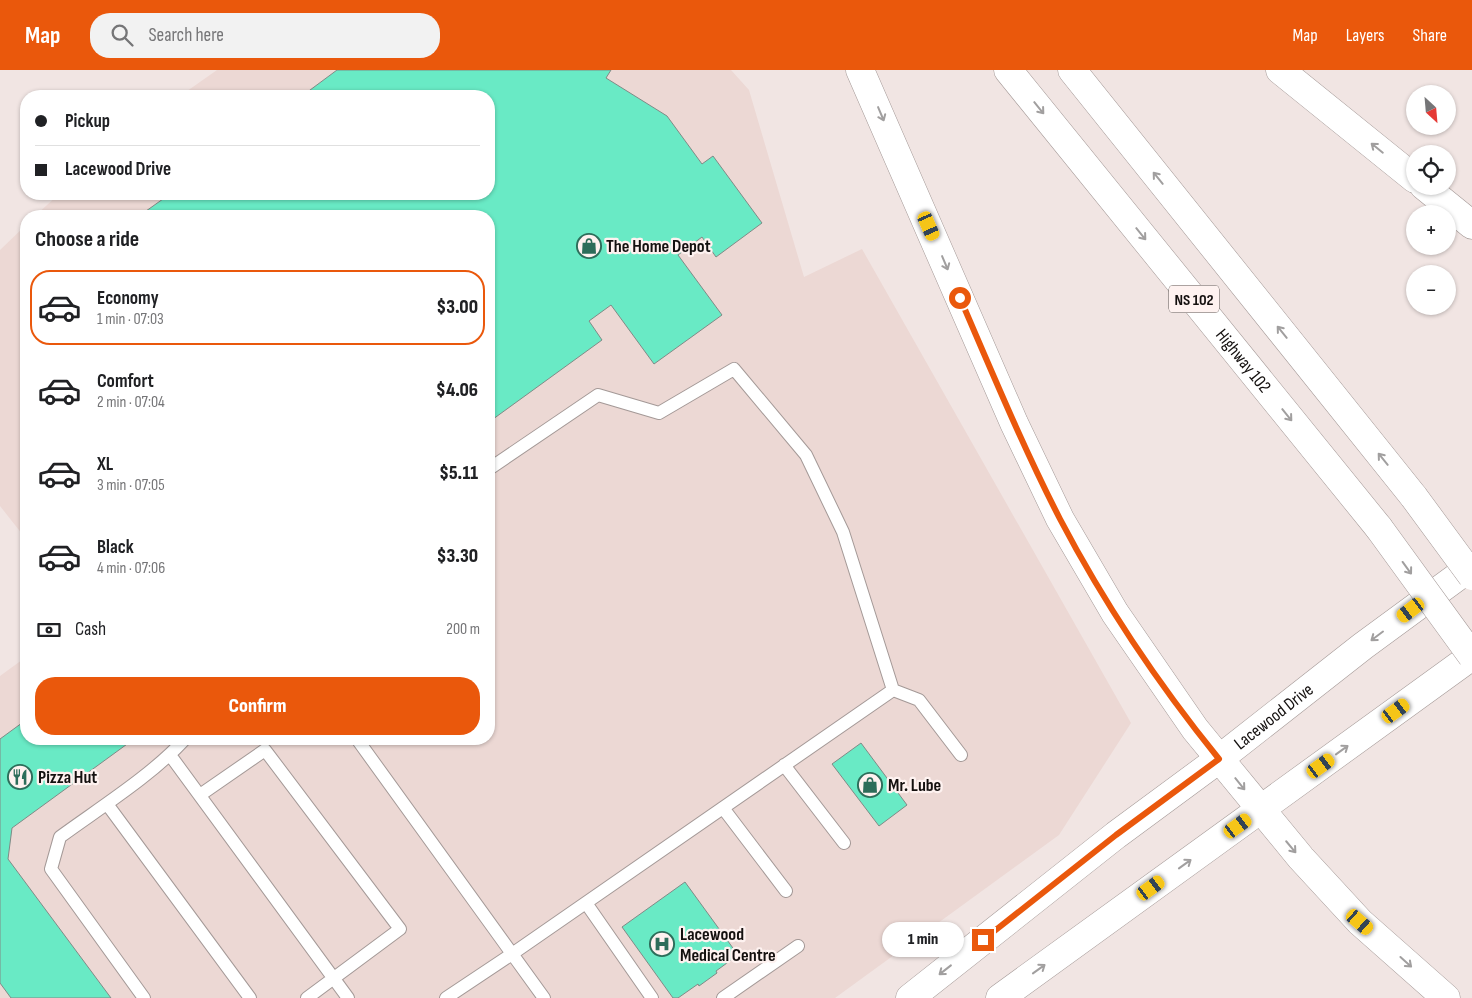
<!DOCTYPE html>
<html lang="en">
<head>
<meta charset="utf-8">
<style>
  :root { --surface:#fff; --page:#f2f2f2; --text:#202124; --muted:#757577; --line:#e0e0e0; --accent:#ea580c }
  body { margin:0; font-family:"Sofia Sans Condensed",sans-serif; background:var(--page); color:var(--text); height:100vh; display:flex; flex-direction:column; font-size:19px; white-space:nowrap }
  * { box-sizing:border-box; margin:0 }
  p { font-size:16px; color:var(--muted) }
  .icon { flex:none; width:28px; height:28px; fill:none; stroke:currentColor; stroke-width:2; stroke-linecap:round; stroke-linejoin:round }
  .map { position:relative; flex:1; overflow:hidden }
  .panel { position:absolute; left:20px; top:140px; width:475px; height:535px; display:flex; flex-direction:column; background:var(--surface); border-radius:20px; box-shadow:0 1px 4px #0004 }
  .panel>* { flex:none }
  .hud { position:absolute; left:20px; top:20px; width:475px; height:110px; border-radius:20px; box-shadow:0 1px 4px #0004; display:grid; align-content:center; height:110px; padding:0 15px; background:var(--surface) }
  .needle { width:32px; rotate:154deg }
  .buttons { position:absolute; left:1406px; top:15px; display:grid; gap:10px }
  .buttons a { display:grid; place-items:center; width:50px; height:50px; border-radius:50%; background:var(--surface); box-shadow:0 1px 4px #0004; font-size:25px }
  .end { position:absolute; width:22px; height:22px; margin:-11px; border:6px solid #ea580c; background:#fff; box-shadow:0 0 0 2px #fff }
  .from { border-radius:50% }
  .bubble { position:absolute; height:35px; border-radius:18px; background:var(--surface); box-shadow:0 1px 4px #0004; font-size:16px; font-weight:800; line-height:35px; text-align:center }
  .car { position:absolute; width:15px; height:30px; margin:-15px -8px; border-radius:6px; box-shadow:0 0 4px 1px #0007; background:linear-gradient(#f5c518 24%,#345 0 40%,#f5c518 0 76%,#345 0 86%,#f5c518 0) }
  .hud b { display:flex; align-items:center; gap:18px; height:48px; font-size:19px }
  .hud b+b { border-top:1px solid var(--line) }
  .hud i { width:12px; height:12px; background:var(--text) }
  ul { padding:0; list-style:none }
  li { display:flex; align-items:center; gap:15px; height:75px; margin:0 10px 8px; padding:0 5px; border:2px solid transparent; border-radius:20px }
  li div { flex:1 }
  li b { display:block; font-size:19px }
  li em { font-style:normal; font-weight:800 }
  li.selected { border-color:var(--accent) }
  li>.icon { width:45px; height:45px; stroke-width:1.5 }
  h2 { padding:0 15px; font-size:22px; line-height:60px }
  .pay { display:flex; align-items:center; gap:12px; height:55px; padding:0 15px; font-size:19px }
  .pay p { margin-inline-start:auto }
  .primary-button { display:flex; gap:10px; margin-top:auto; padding:10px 15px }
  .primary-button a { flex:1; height:58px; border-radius:20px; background:var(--accent); color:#fff; font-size:20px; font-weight:800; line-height:58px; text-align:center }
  header { display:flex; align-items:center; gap:30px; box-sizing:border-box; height:70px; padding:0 25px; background:var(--accent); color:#fff }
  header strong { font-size:24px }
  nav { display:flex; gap:28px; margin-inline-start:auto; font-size:18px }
  .search { width:350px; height:45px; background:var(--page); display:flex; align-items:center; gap:12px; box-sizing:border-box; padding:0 18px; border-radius:20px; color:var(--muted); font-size:19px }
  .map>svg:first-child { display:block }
</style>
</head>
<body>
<header>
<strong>Map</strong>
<div class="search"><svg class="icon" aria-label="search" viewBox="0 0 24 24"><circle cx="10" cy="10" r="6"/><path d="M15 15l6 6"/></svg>Search here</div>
<nav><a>Map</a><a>Layers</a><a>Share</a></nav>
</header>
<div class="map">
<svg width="1472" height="928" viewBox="0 0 1472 928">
  <rect width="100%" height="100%" fill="#f1e5e3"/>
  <path fill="#ecd8d4" d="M 217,0 L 731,0 L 749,20 L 804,207 L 862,179 L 1131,653 L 1059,765 L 835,928 L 0,928 L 0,606 L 26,587 L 26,669 L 489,669 L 489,146 L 35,146 L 59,124 L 489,124 L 489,26 L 180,26 Z
    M 26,155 L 26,469 L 0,436 L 0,180 Z"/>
  <path fill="#69eac5" stroke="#808a86" d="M 337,0 L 611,0 L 606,8 L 667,46 L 702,94 L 713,86 L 762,153 L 716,187 L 702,167 L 678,185 L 722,245 L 654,294 L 611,235 L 589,251 L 602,270 L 489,352 L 489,146 L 139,146 L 170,124 L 489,124 L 489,26 L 302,26 Z
    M 26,650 L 26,669 L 134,669 L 12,758 L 8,789 L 111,928 L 11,928 L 0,913 L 0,669 Z
    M 861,673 L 907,735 L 879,756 L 832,694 Z
    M 685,812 L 738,885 L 716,901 L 717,903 L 699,916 L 698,914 L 678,928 L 673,928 L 622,857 Z"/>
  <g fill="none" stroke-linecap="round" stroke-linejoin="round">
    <defs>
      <path id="service" d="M 893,620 L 919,630 L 961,685
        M 357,669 L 544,928
        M 170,685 L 348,928
        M 784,695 L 844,773
        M 200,725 L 265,680 L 400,859 L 307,928
        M 107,734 L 250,928
        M 723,738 L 786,821
        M 586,833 L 652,928
        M 144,928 L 51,799 L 60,767 C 101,737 151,706 185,669
        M 446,928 L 512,884 L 893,620 L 843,462 L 806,385 L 734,299 L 659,343 L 598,325 L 489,399
        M 723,928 L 798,876"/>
      <g id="secondary">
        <path id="s1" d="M 910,928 L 1116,765 L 1219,689 L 1363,576 L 1472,496"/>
        <path d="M 1000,928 L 1472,586"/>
      </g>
      <g id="motorway">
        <path d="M 860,0 L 1014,353 L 1060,449 L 1115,543 L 1195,659 L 1301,788 L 1360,852 L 1446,928"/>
        <path id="s2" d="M 1008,0 L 1379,458"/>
        <path d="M 1072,0 L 1414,427"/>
        <path d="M 1280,0 L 1415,109"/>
        <path d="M 1424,116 L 1472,155"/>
      </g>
    </defs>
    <use href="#service" stroke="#a49997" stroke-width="14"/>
    <use href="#secondary" stroke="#a49997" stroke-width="29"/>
    <use href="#motorway" stroke="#a49997" stroke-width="29"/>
    <use href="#service" stroke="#fff" stroke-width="12"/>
    <use href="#secondary" stroke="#fff" stroke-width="28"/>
    <use href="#motorway" stroke="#fff" stroke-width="28"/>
    <defs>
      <path id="motorway-bridge" d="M 1414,427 L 1472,506
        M 1379,458 L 1472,586"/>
    </defs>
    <use href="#motorway-bridge" stroke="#a49997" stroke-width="29" stroke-linecap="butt"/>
    <use href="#motorway-bridge" stroke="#fff" stroke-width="28"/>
  </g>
  <defs><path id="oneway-shaft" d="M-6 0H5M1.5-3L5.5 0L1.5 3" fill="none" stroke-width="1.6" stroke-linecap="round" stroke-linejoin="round" transform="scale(1.25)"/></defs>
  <g stroke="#a19f9f">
    <use href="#oneway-shaft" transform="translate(1039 38) rotate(51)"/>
    <use href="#oneway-shaft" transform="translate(881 44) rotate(67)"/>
    <use href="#oneway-shaft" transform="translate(1377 78) rotate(-141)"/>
    <use href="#oneway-shaft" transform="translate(1158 108) rotate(-129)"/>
    <use href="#oneway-shaft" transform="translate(1141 164) rotate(51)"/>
    <use href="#oneway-shaft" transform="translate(945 193) rotate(67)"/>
    <use href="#oneway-shaft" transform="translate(1282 262) rotate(-129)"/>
    <use href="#oneway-shaft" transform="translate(1287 345) rotate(51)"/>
    <use href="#oneway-shaft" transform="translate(1383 389) rotate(-129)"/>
    <use href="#oneway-shaft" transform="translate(1407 498) rotate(54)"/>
    <use href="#oneway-shaft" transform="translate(1377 566) rotate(143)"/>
    <use href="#oneway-shaft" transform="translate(1342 680) rotate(-36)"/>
    <use href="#oneway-shaft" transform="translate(1240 714) rotate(51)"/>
    <use href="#oneway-shaft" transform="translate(1291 777) rotate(50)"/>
    <use href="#oneway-shaft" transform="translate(1185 794) rotate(-36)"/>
    <use href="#oneway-shaft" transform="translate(1406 892) rotate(42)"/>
    <use href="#oneway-shaft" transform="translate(1039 899) rotate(-36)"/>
    <use href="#oneway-shaft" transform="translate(945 900) rotate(142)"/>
  </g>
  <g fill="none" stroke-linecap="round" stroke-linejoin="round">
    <path stroke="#ea580c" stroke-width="6" d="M 960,228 C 992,302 1023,377 1060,449 C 1104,533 1159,615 1219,689 L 1116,765 L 983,870"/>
  </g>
  <defs>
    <symbol id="shop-ring" viewBox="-11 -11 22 22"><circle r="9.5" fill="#fef2f0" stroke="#2d6d5a" stroke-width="1.5"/><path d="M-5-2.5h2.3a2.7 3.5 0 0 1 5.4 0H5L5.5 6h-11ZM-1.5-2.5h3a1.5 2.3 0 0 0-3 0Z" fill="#2d6d5a"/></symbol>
    <symbol id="restaurant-ring" viewBox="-11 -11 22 22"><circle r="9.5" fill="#fef2f0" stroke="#2d6d5a" stroke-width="1.5"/><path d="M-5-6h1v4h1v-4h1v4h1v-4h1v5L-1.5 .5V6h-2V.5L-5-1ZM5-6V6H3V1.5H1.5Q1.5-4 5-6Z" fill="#2d6d5a"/></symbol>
    <symbol id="hospital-ring" viewBox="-11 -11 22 22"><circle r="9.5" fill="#fef2f0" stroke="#2d6d5a" stroke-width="1.5"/><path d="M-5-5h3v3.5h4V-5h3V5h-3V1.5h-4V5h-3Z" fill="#2d6d5a"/></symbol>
  </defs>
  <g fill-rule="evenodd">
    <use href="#shop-ring" x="575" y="162" width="28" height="28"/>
    <use href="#restaurant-ring" x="6" y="693" width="28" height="28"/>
    <use href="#shop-ring" x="856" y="701" width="28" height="28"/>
    <use href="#hospital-ring" x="648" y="860" width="28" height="28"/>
  </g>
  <g text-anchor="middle" stroke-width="4.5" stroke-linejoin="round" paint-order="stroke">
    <rect fill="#fef2f0" stroke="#5a5452" stroke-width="1" x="1169" y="215.5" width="50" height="27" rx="4"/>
    <g font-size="16" font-weight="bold" fill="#14100f">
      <text x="1194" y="235">NS 102</text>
    </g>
    <g font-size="18" font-weight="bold" fill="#14100f" stroke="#fef2f0" text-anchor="start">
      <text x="606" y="182">The Home Depot</text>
      <text x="38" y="713">Pizza Hut</text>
      <text x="888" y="721">Mr. Lube</text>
      <text x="680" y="870">Lacewood<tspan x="680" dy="21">Medical Centre</tspan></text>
    </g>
    <g font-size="18" fill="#14100f" stroke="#fef2f0">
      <text dy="6" stroke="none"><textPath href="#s2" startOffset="374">Highway 102</textPath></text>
      <text dy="6" stroke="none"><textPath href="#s1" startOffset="460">Lacewood Drive</textPath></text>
    </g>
  </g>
</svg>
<div class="buttons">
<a><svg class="needle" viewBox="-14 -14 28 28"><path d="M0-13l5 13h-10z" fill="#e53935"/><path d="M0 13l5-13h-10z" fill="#757577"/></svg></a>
<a><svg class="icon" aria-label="locate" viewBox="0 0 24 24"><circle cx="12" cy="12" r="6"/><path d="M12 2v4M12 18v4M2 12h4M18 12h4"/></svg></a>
<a>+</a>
<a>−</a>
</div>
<i class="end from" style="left:960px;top:228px"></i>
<i class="end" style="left:983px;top:870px"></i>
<div class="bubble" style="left:882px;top:852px;width:82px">1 min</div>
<i class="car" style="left:929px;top:156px;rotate:156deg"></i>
<i class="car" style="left:1411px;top:540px;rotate:233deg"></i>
<i class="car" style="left:1396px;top:641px;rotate:54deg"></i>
<i class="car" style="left:1321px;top:696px;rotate:54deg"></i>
<i class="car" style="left:1238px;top:756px;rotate:54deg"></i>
<i class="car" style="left:1151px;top:818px;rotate:54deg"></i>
<i class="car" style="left:1360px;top:852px;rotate:131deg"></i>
<div class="hud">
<b><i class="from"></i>Pickup</b>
<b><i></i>Lacewood Drive</b>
</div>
<section class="panel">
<h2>Choose a ride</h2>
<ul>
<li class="selected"><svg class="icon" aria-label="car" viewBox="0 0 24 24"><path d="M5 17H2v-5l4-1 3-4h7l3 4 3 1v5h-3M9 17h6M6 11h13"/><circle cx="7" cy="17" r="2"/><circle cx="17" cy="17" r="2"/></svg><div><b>Economy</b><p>1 min · 07:03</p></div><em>$3.00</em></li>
<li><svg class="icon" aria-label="car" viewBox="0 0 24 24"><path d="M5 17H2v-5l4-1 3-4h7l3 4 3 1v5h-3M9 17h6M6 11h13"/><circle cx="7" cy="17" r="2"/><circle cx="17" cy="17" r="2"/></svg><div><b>Comfort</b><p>2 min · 07:04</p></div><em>$4.06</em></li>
<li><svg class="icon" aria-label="car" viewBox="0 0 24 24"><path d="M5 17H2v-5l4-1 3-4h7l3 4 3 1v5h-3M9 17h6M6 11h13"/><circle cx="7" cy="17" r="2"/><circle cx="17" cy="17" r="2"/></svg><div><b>XL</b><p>3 min · 07:05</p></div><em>$5.11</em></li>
<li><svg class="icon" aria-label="car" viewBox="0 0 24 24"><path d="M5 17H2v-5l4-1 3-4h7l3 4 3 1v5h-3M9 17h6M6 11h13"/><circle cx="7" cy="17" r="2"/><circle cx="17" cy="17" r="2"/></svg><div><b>Black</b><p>4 min · 07:06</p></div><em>$3.30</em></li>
</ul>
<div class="pay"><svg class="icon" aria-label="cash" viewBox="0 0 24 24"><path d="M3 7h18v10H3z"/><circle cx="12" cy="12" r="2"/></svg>Cash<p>200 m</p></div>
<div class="primary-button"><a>Confirm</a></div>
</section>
</div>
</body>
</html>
